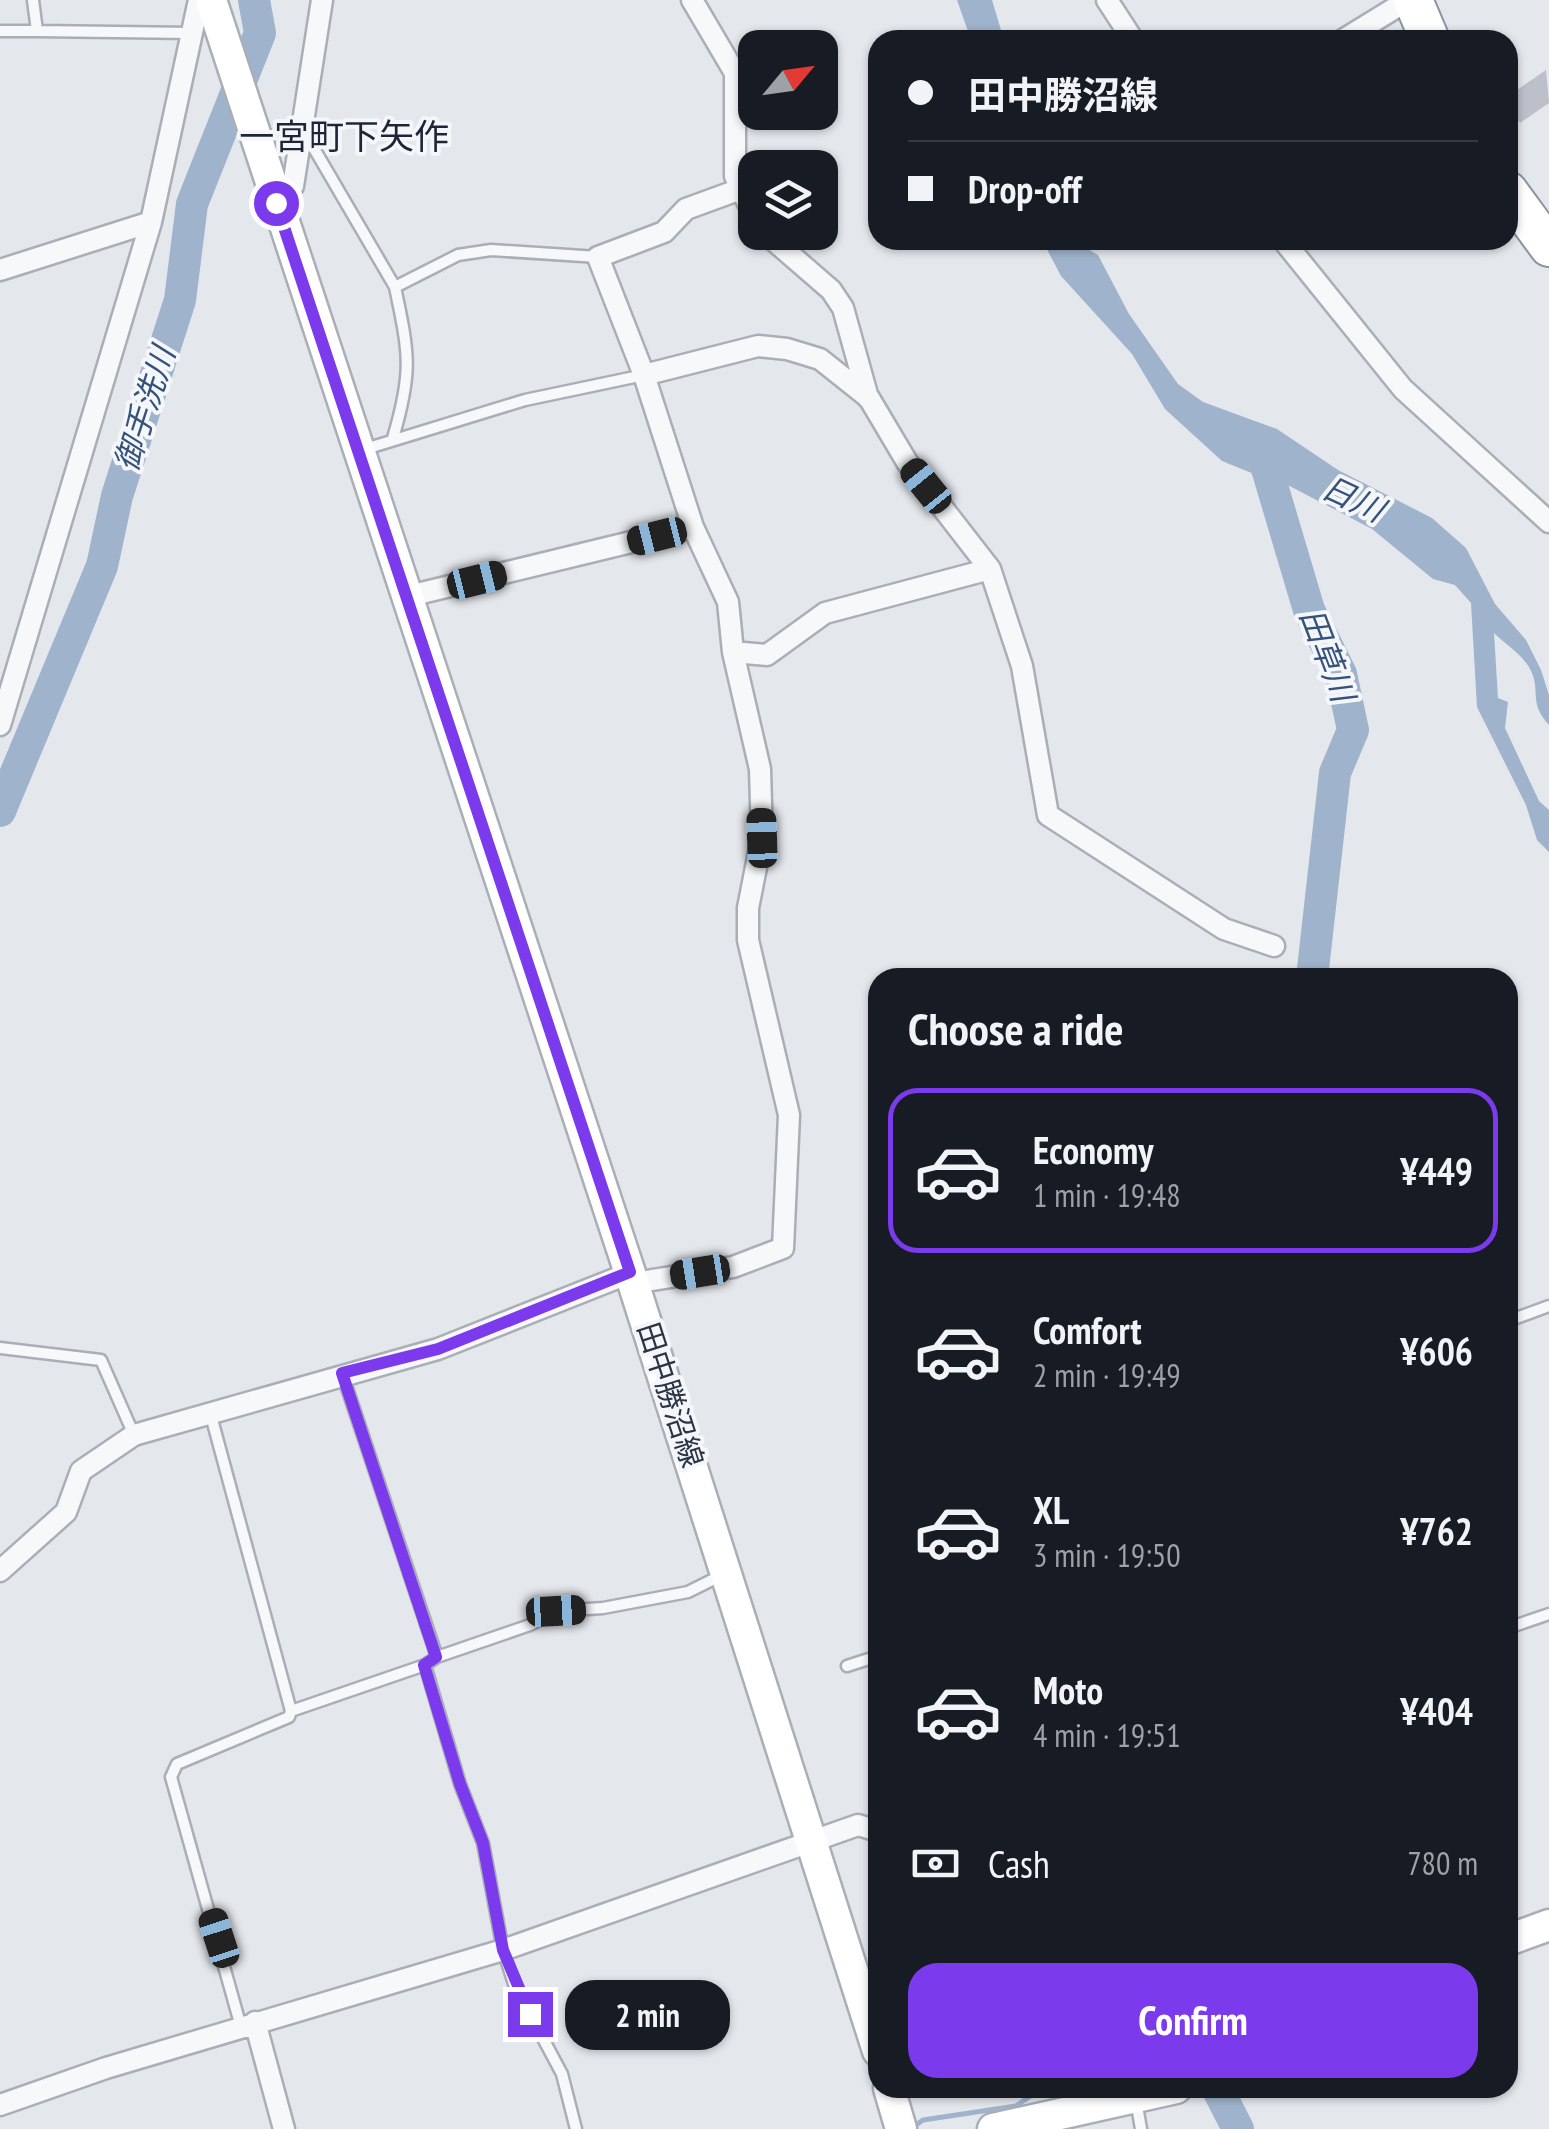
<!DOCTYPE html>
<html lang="en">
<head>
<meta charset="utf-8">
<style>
  :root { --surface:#171b24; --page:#242831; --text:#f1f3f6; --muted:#9ea1a6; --line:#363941; --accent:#7c3aed }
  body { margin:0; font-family:"PT Sans Narrow","Noto Sans JP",sans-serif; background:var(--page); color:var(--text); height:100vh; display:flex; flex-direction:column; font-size:38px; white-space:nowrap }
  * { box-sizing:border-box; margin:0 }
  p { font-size:32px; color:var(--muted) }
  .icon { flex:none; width:55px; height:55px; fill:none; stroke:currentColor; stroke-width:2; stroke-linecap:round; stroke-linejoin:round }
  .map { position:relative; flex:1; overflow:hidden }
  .side { position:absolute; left:868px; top:968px; width:650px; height:1130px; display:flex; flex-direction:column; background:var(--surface); border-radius:30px; box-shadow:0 2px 8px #0004 }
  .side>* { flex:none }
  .top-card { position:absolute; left:868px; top:30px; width:650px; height:220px; border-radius:30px; box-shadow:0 2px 8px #0004; display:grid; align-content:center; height:220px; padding:0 40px; background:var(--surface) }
  .needle { width:65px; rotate:61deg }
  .tools { position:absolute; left:738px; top:30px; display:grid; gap:20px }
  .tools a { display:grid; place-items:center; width:100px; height:100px; border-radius:20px; background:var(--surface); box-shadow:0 2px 8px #0004; font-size:50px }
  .end { position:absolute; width:45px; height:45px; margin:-22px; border:12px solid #7c3aed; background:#fff; box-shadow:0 0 0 5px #fff }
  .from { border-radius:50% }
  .bubble { position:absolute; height:70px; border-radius:30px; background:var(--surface); box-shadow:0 2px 8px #0004; font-size:32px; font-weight:800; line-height:70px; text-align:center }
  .car { position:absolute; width:30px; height:60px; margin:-30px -15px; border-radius:12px; box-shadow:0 0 8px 2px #0007; background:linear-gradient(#222 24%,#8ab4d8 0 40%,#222 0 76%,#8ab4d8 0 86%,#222 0) }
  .top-card b { display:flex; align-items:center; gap:35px; height:95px; font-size:38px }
  .top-card b+b { border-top:2px solid var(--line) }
  .top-card i { width:25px; height:25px; background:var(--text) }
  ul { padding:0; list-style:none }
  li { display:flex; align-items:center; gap:30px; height:165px; margin:0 20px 15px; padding:0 20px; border:5px solid transparent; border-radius:30px }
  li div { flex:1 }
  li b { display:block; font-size:38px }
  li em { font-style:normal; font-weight:800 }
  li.active { border-color:var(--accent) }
  li>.icon { width:90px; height:90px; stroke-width:1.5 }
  h2 { padding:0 40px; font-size:45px; line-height:120px }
  .pay { display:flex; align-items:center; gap:25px; height:110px; padding:0 40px; font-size:38px }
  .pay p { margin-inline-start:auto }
  .primary-button { display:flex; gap:20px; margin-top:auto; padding:20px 40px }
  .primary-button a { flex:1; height:115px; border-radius:30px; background:var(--accent); color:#fff; font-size:40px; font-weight:800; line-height:115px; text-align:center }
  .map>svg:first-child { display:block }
</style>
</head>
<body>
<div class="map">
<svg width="1549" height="2129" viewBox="0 0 1549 2129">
  <rect width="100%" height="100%" fill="#e4e7ec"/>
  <path fill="#9fb4cc" d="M 957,0 L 992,0 L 1004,40 L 971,40 Z
    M 1042,240 L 1072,240 L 1098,255 L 1129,314 L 1178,384 L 1203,402 L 1277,429 L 1338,470 L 1432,518 L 1466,548 L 1495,604 L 1526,640 L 1541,670 L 1549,695 L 1549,725 C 1529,703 1540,693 1532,673 C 1525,656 1506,645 1494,633 L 1498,698 L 1508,702 L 1505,728 L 1539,801 L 1549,810 L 1549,852 L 1537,840 L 1526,805 L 1477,707 L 1471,603 L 1455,585 L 1433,579 L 1372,529 L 1280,481 L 1277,504 L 1259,476 L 1222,461 L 1165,409 L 1132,354 L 1061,276 Z"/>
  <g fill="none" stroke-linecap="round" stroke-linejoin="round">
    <path stroke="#9fb4cc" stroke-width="5" d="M 913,2127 L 923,2120 L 1016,2106 L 1035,2093 L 1036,2088"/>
    <path stroke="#9fb4cc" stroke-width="32" d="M 1265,462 L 1309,610 L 1341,674 L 1353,730 L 1335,773 L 1312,978
      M 0,811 L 102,566 L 117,496 L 180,300 L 192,204 L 260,33 L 254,0
      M 1217,2088 L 1238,2129"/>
  </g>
  <path fill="#bbc0ca" d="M 1546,70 L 1549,103 L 1520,123 L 1508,106 L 1508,96 Z"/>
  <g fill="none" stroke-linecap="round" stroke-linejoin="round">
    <defs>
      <path id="lane" d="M 33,0 L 37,31 L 193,33
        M 0,31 L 37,31
        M 305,133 L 395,287 L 458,255 L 491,250 L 598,257
        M 393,438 C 413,371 409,354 395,287
        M 362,450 L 525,400 L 644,375
        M 1508,1321 L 1549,1306
        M 0,1348 L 101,1360 L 134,1435
        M 342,1373 L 437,1657
        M 210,1412 L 291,1711
        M 1508,1628 L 1549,1614
        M 425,1665 L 460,1784 L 483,1843 L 503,1950 L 514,1984 L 562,2074 L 576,2129
        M 847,1666 L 878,1656
        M 241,2027 L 171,1777 L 177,1764 L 289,1717 L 291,1711 L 425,1665 L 437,1657 L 530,1625 L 556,1611 L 603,1608 L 688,1592 L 722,1575
        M 1136,2100 L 1141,2129"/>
      <path id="street" d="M 692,0 L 735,73 L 735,176 L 755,218
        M 1107,0 L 1133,40
        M 1343,40 L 1408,0
        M 277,203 L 293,186 L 322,0
        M 764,232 L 831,290 L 843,308 L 868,398
        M 1283,240 L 1403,389 L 1549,522
        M 0,270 L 151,222
        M 644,375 L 758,346 L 787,349 L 820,359 L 869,398 L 907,462 L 990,569 L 1022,666 L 1048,815 L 1224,929 L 1274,946
        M 405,597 L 693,527
        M 733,652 L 767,655 L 825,613 L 990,569
        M 0,725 L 151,222 L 199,0
        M 634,1283 L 733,1267 L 783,1248 L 789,1115 L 748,940 L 748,908 L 762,837 L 760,769 L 733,652 L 728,602 L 693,527 L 644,375 L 598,257 L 664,232 L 686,209 L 738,190
        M 0,1571 L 66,1512 L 81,1471 L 134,1435 L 438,1349 L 630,1273
        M 255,2022 L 284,2129
        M 0,2105 L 106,2068 L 503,1950 L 858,1825 L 878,1831"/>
      <path id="secondary" d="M 211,0 L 630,1273 L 878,2051
        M 1508,1940 L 1549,1925
        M 889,2088 L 901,2129
        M 993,2129 L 1176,2088"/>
      <path id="highway" d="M 1413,0 L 1430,40
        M 1508,191 L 1549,247"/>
    </defs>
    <use href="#lane" stroke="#a9aeb7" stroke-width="15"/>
    <use href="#street" stroke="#a9aeb7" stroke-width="25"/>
    <use href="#secondary" stroke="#a9aeb7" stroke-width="35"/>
    <use href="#highway" stroke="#8b94a3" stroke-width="42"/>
    <use href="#lane" stroke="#f7f8fa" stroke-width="10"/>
    <use href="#street" stroke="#f7f8fa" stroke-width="20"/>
    <use href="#secondary" stroke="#fff" stroke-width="30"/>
    <use href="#highway" stroke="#fff" stroke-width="38"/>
  </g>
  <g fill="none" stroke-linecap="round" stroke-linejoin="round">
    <path stroke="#7c3aed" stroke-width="12" d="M 276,203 L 630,1272 L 438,1349 L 342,1373 L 436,1657 L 424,1665 L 460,1784 L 483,1843 L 503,1950 L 530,2014"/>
  </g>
  <g text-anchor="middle" stroke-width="8" stroke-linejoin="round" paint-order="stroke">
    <g font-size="30" fill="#2b3445" stroke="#f4f6f9">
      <text transform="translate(670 1395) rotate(72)" y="10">田中勝沼線</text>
    </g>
    <g font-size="32" font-style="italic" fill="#34527a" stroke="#f4f6f9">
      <text transform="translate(145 409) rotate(-72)" y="11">御手洗川</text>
      <text transform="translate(1353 499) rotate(25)" y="11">日川</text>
      <text transform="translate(1327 655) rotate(69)" y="11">田草川</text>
    </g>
    <g font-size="35" fill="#1d2536" stroke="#f4f6f9">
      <text x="344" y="149">一宮町下矢作</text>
    </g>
  </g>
</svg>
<div class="tools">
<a><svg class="needle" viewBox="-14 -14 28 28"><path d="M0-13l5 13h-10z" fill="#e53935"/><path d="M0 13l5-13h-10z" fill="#9ea1a6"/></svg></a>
<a><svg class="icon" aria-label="layers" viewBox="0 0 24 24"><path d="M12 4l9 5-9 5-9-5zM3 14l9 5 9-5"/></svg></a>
</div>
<i class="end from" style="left:276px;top:203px"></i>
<i class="end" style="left:530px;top:2014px"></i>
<div class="bubble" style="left:565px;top:1980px;width:165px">2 min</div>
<i class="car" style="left:926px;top:486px;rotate:321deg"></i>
<i class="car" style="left:657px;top:536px;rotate:256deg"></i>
<i class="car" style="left:477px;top:580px;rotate:76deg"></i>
<i class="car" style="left:762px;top:838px;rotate:358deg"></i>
<i class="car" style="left:700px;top:1272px;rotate:261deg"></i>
<i class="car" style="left:556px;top:1611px;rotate:87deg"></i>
<i class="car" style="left:219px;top:1938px;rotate:342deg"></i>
<div class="top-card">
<b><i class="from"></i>田中勝沼線</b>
<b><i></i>Drop-off</b>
</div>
<section class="side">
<h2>Choose a ride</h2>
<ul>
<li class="active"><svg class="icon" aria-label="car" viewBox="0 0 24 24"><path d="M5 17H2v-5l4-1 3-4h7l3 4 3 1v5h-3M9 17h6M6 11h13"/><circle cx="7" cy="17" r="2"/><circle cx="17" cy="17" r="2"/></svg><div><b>Economy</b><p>1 min · 19:48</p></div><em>¥449</em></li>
<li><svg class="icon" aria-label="car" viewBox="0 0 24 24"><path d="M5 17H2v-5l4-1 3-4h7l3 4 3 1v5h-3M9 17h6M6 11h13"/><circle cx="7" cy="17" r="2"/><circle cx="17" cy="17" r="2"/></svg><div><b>Comfort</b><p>2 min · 19:49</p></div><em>¥606</em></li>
<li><svg class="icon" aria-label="car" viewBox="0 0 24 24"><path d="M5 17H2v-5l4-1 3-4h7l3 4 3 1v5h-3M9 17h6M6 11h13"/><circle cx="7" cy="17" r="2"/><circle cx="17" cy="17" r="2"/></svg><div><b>XL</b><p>3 min · 19:50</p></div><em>¥762</em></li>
<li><svg class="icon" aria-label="car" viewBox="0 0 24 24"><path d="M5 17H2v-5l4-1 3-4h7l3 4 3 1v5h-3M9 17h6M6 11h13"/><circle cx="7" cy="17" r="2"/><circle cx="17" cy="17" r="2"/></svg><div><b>Moto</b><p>4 min · 19:51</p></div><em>¥404</em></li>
</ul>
<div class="pay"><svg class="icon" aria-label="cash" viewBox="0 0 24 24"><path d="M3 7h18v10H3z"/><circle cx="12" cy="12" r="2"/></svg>Cash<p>780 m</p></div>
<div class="primary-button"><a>Confirm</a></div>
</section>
</div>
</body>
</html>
